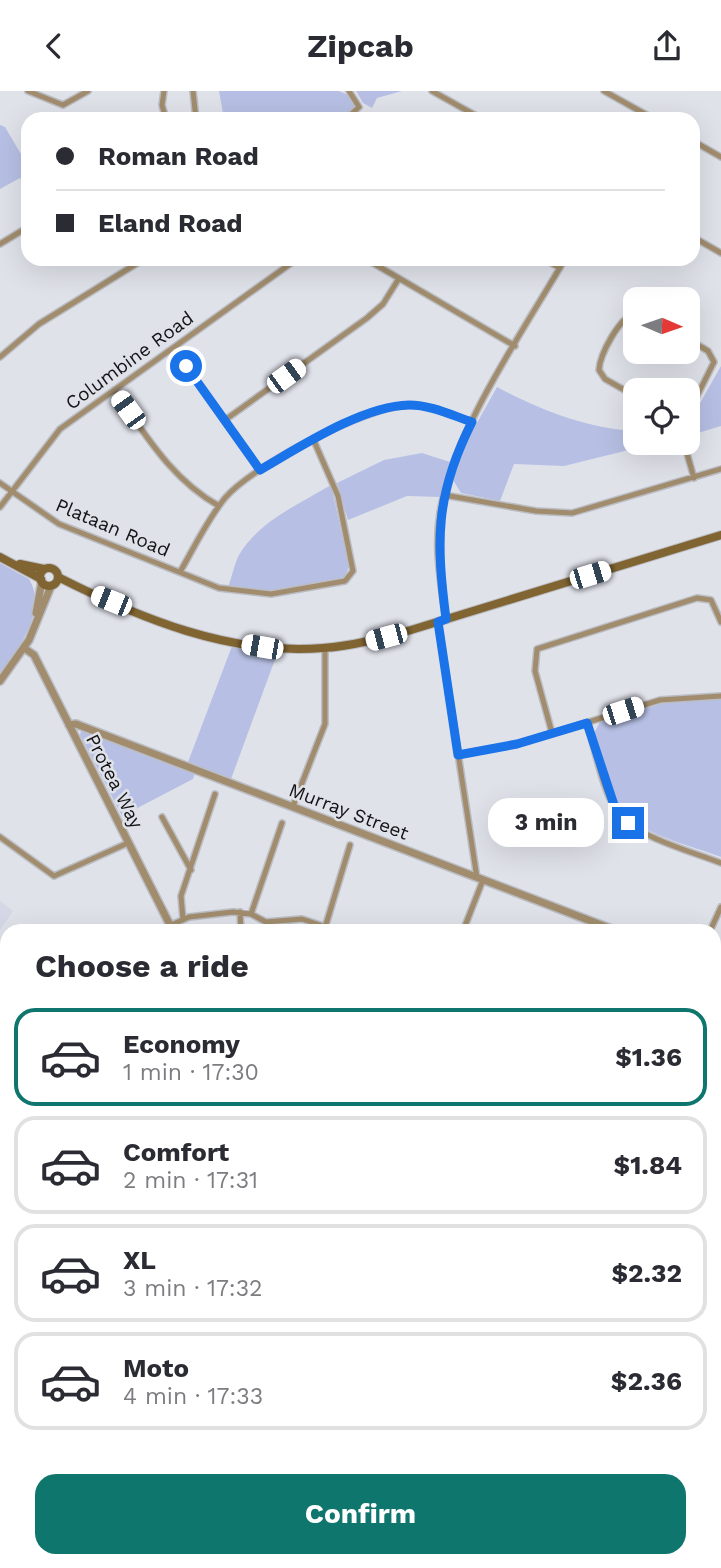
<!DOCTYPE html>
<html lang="en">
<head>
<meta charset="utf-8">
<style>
  :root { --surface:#fff; --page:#f7f7f7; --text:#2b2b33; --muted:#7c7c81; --line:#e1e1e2; --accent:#0f766e }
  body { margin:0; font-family:"Work Sans",sans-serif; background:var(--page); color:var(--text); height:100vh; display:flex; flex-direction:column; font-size:26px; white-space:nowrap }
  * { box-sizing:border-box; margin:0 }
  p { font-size:23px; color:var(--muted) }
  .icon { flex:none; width:38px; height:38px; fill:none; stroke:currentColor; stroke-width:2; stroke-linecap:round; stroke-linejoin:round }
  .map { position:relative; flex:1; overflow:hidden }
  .details { position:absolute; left:0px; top:833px; width:721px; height:644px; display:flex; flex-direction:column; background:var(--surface); border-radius:21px 21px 0 0; box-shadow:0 7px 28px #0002 }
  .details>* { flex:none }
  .banner { position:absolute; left:21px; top:21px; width:679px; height:154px; border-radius:21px; box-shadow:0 7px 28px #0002; display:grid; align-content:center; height:154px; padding:0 35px; background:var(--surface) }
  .needle { width:46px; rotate:92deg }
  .fabs { position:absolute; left:623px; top:196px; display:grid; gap:14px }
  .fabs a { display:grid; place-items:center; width:77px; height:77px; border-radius:14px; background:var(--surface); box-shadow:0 7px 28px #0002; font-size:35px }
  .end { position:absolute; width:32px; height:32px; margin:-16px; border:9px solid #1a73e8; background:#fff; box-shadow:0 0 0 4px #fff }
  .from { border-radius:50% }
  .bubble { position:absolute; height:49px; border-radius:21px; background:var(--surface); box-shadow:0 7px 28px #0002; font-size:23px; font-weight:700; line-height:49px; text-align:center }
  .car { position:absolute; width:21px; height:42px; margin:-21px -10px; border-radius:9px; box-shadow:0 0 5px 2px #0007; background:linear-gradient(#fff 24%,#345 0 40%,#fff 0 76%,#345 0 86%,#fff 0) }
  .banner b { display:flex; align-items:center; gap:24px; height:66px; font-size:26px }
  .banner b+b { border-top:2px solid var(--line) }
  .banner i { width:18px; height:18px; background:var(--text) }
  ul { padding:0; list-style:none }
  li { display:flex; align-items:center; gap:21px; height:98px; margin:0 14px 10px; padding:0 21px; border:4px solid var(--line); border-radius:21px }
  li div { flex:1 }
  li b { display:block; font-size:26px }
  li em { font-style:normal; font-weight:700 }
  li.current { border-color:var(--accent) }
  li>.icon { width:63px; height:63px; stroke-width:1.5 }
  h2 { padding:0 35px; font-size:32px; line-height:84px }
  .action { display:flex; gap:14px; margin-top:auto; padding:14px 35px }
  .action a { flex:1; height:80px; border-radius:21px; background:var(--accent); color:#fff; font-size:28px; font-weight:700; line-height:80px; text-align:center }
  header { display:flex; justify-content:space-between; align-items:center; height:91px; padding:0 35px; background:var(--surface); font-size:32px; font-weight:700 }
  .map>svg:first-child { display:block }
</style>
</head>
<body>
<header><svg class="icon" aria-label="back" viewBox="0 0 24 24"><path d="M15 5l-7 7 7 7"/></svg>Zipcab<svg class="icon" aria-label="share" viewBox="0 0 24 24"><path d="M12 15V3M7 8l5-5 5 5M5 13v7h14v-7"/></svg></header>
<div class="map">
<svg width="721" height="1477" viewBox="0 0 721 1477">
  <rect width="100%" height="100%" fill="#e0e2ea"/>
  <path fill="#d3d7e6" d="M 0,810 L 13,820 L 0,839 Z"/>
  <path fill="#b7c0e4" d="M 219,0 L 339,0 L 353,6 L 355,17 L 341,28 L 224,28 Z
    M 356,0 L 402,0 L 377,7 L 372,17 L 363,12 Z
    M 0,34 L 5,36 L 28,75 L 28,100 L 20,87 L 0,98 Z
    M 721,275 L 721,335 L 688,345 L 691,328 Z
    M 497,296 C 540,319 586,337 635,340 L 635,352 L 657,352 L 564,375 L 514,373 L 500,410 L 461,402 L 453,389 L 463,357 Z
    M 422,362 L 450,371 L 440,406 L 407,405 L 348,429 L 337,392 L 384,369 Z
    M 331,394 L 349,475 L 345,486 L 272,500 L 228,496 C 232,486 234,474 239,464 C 258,431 299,413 331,394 Z
    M 0,472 L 29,488 C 48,518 18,559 0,583 Z
    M 232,555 L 277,563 L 231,688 L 188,671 Z
    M 699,608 L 721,609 L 721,766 C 693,755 634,742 618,715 C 606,694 601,665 594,642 L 600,631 L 660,613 Z
    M 81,640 L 89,641 L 195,682 L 193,688 L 122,725 L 80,644 Z
    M 94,1470 L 130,1470 L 127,1477 L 91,1477 Z"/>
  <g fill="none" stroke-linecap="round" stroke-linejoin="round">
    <path stroke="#84b6c0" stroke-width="2" d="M 109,1477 L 112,1470"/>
    <defs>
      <path id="minor" d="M 28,0 L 63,14 L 88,0
        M 164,0 L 162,14 L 166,28
        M 193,0 L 196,28
        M 432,0 L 482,28
        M 604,0 L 654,28
        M 346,28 L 359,16 L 349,0
        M 693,50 L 721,66
        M 693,146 L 721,162
        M 0,153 L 28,136
        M 366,168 L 515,255
        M 544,168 L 560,177
        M 635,222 C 619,227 600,263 599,279 L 605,288 L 635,305
        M 688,248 L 708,260 L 714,271 L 688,323
        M 173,257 L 260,379
        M 0,266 L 39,233 L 144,168
        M 114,299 C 145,343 171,388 219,415
        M 225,329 L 367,227 L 383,213 L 398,189
        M 684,352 L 694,387
        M 0,392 L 59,433 L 219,497 L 271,503 L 345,490 L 353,480 L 338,405 L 314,350
        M 444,404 L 536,420 L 572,422 L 721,378
        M 0,416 L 60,338 L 297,168
        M 180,481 C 194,457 207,429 225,407 C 252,375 368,314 410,314 C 432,314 452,324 472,331
        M 446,529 C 441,493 434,457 440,422 C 453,340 523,241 565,168
        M 438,531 L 477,787
        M 587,632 C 595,657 602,697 616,719 C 634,746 691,760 721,772
        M 552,642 L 535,580 L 537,558 L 697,507 L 711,509 L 721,531
        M 458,664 L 517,653 L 660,609 L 721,605
        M 293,715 L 325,633 L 325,557
        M 162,726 L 191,779
        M 0,746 L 54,785 L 128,752
        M 240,821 L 241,840
        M 251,823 L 282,732
        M 183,828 L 181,805 L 215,703
        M 158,840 L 189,826 L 233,821 L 251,823 L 266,831 L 302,828 L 326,836
        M 324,840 L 350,754
        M 463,840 L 483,789
        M 710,840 L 721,816
        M 0,916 L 7,913
        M 0,1018 L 7,1031
        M 714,1019 L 721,1022
        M 0,1131 L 7,1145
        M 714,1160 L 721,1162
        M 0,1305 L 7,1301
        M 0,1387 L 7,1400
        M 714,1410 L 721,1395
        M 278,1470 L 283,1477
        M 188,1477 L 191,1470
        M 290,1477 L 303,1470
        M 683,1477 L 687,1470"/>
      <path id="tertiary" d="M 36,522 L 42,490
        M 24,557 L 34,564 L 173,840
        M 0,590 L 29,549 L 51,495
        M 69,634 L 76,633 L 617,840
        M 714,877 L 721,880
        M 602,1470 L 607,1477"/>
      <path id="secondary" d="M 0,466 L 41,488
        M 20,473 L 44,478
        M40 486a9 9 0 1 1 18 0a9 9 0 1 1-18 0Z
        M 58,486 C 139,527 231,565 323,557 C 353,555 382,547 411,539 L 721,444"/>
    </defs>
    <use href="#minor" stroke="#bbbdc4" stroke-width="8"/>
    <use href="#tertiary" stroke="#bbbdc4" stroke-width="10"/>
    <use href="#secondary" stroke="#bbbdc4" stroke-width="10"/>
    <use href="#minor" stroke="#a18d6d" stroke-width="5"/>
    <use href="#tertiary" stroke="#a18d6d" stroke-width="7"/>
    <use href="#secondary" stroke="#806431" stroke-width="8"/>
  </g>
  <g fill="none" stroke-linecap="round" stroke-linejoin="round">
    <path stroke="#1a73e8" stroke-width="9" d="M 186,275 L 260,379 C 300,356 362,315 409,314 C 431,314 451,324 472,331 C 435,404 436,450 446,528 L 438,531 L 458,664 L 517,653 L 587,632 L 614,714 L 628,732"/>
  </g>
  <g text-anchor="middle" stroke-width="5" stroke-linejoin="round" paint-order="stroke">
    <g font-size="19" fill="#141417" stroke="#e0e2ea">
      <text transform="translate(129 269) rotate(-36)" y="7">Columbine Road</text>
      <text transform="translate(113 436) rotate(23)" y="7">Plataan Road</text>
      <text transform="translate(115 690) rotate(63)" y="7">Protea Way</text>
      <text transform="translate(349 720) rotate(21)" y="7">Murray Street</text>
    </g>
  </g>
</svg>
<div class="fabs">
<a><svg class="needle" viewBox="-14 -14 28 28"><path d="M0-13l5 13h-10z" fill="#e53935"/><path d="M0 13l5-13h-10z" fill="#7c7c81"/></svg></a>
<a><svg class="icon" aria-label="locate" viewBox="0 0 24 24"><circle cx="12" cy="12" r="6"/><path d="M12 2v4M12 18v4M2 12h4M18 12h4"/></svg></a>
</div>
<i class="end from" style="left:186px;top:275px"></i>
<i class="end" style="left:628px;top:732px"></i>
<div class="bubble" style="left:488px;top:707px;width:116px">3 min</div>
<i class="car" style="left:286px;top:285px;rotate:54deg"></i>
<i class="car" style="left:128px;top:319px;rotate:324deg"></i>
<i class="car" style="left:590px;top:484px;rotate:73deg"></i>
<i class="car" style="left:111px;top:510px;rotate:292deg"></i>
<i class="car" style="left:386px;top:546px;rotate:255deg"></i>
<i class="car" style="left:262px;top:556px;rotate:280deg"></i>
<i class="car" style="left:623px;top:620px;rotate:72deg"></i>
<div class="banner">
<b><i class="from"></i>Roman Road</b>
<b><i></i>Eland Road</b>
</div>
<section class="details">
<h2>Choose a ride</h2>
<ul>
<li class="current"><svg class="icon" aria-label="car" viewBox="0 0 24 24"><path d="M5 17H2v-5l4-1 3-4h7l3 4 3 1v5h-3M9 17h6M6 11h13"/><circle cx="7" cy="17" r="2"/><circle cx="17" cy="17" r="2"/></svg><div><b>Economy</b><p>1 min · 17:30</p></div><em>$1.36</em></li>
<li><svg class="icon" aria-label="car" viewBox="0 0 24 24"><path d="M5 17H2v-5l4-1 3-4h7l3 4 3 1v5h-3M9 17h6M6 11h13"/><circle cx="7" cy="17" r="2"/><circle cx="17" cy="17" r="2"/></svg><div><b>Comfort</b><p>2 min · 17:31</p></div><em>$1.84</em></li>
<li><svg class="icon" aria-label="car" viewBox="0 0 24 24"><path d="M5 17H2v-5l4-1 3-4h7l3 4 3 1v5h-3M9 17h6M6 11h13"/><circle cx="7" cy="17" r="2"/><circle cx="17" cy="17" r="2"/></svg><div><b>XL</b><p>3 min · 17:32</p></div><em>$2.32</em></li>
<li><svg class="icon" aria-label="car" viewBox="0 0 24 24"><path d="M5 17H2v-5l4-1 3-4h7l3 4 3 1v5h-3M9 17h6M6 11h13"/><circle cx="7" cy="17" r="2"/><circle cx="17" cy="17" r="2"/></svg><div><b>Moto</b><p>4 min · 17:33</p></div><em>$2.36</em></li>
</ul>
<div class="action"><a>Confirm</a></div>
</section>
</div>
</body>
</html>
